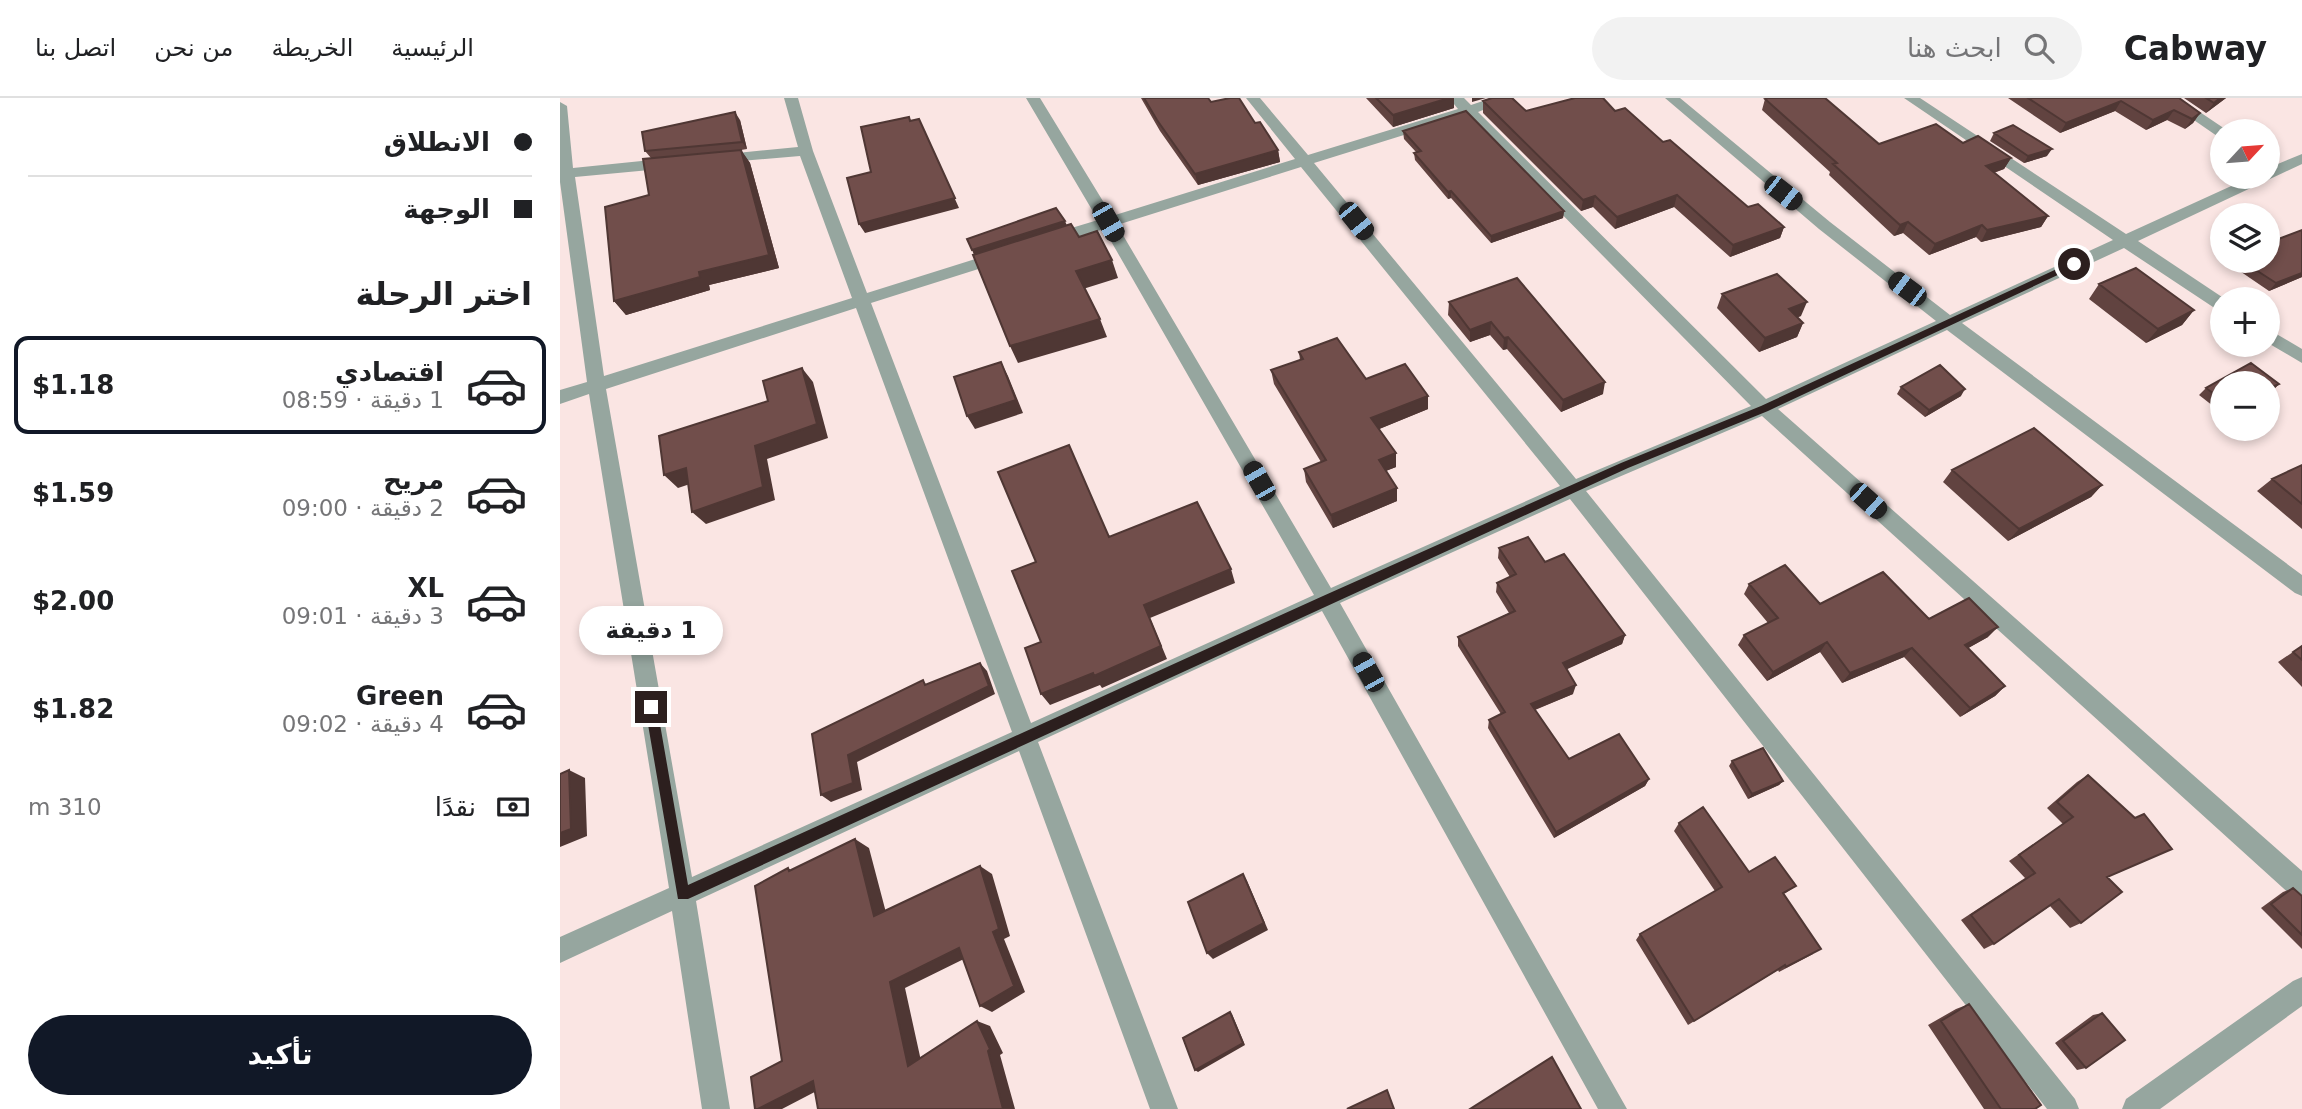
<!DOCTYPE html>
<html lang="ar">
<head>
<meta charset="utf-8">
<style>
  :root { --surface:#fff; --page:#f2f2f2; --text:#202124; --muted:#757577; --line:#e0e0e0; --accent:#111827 }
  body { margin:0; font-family:"DejaVu Sans","Noto Naskh Arabic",sans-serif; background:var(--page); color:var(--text); direction:rtl; height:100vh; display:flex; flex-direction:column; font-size:26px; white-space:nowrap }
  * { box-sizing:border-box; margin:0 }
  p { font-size:23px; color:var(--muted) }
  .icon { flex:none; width:38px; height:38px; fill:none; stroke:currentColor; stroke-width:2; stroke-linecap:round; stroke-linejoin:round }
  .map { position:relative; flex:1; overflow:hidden; direction:ltr }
  .sheet { display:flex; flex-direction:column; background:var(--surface); width:560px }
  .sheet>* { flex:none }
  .hud { display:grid; align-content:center; height:154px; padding:0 28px; background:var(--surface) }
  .needle { width:46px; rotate:64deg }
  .fabs { position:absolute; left:1650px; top:21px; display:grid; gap:14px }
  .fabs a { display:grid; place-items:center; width:70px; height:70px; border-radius:50%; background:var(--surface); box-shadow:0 4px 10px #0003; font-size:35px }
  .end { position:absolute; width:32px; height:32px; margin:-16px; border:9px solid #2c1f1e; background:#fff; box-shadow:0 0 0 4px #fff }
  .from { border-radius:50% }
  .bubble { position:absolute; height:49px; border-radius:24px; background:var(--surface); box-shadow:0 4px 10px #0003; font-size:23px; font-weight:600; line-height:49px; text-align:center; direction:rtl }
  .car { position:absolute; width:21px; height:42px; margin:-21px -10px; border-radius:9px; box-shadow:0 0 5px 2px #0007; background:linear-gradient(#222 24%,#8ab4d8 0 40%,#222 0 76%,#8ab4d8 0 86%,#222 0) }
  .hud b { display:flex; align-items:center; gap:24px; height:66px; font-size:26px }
  .hud b+b { border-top:2px solid var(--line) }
  .hud i { width:18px; height:18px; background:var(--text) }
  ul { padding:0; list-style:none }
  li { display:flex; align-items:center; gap:21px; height:98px; margin:0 14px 10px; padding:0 14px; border:4px solid transparent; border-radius:14px }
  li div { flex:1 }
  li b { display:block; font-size:26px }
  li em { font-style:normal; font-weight:600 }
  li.selected { border-color:var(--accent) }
  li>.icon { width:63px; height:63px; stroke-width:1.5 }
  h2 { padding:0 28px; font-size:32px; line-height:84px }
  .pay { display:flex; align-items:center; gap:18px; height:77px; padding:0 28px; font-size:26px }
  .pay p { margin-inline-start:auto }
  .primary-button { display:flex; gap:14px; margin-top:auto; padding:14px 28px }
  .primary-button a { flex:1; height:80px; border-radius:42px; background:var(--accent); color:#fff; font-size:28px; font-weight:600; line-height:80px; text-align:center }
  header { display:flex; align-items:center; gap:42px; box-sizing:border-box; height:98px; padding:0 35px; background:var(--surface); border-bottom:2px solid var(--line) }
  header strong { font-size:33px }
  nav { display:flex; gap:38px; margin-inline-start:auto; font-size:24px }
  .search { width:490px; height:63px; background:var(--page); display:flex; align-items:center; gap:18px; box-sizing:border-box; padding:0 24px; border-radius:38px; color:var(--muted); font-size:26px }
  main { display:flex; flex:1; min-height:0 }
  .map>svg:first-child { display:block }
</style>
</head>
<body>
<header>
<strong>Cabway</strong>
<div class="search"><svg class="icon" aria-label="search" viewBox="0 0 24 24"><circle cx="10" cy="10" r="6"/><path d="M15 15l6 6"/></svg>ابحث هنا</div>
<nav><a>الرئيسية</a><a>الخريطة</a><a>من نحن</a><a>اتصل بنا</a></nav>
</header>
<main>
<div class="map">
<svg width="1742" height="1011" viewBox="0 0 1742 1011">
  <rect width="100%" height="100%" fill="#fae5e3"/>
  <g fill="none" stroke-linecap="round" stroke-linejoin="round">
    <path fill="#96a69f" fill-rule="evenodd" d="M 224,0 L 238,0 L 253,53 L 307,195 L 444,152 L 452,157 L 450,161 L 311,205 L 471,625 L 754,497 L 544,131 L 491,147 L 483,142 L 485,138 L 538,122 L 466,0 L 480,0 L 552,118 L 735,61 L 686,0 L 700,0 L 748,57 L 898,11 L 889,0 L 904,0 L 911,7 L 932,0 L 954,0 L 918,14 L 1206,301 L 1376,223 L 1259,131 L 1105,0 L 1120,0 L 1270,124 L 1390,217 L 1553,142 L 1344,0 L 1360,0 L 1566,136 L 1691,79 L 1708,79 L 1708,70 L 1742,56 L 1742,66 L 1578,143 L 1665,201 L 1662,201 L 1662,213 L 1656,211 L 1564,150 L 1402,225 L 1742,477 L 1742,498 L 1735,495 L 1387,232 L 1218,311 L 1742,773 L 1742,802 L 1733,799 L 1202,318 L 1026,393 L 1515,1001 L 1519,1011 L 1487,1011 L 1010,401 L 780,505 L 1067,1011 L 1038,1011 L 762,513 L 478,644 L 618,1011 L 590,1011 L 459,653 L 136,803 L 170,1011 L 142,1011 L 112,813 L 0,865 L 0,839 L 109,790 L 29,296 L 0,306 L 0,292 L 27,284 L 0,84 L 0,4 L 7,8 L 13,70 L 111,60 L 118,65 L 111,70 L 15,79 L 44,278 L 292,200 L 240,58 L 157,65 L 150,61 L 157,57 L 238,49 ZM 905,18 L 1191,308 L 1016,381 L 754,65 ZM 741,69 L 1000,388 L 771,490 L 557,127 ZM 296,210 L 452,634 L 132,779 L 46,291 Z
      M 1602,0 L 1619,0 L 1668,33 L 1662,33 L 1662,39 L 1657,38 Z
      M 1708,231 L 1742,251 L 1742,265 L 1708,245 Z
      M 1742,879 L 1742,908 L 1600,1011 L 1562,1011 L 1566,1001 L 1733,883 Z"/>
  </g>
  <path fill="#614340" d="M 581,0 L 648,0 L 651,4 L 695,25 L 718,52 L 720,64 L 638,87 L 600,33 Z
    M 806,0 L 894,0 L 894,10 L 833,29 Z
    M 1448,0 L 1619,0 L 1640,15 L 1633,25 L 1625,31 L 1607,22 L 1586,32 L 1555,13 L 1500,35 Z
    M 1624,0 L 1666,0 L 1646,15 Z
    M 1205,1 L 1319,46 L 1403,45 L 1451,60 L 1444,71 L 1434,75 L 1488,118 L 1481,129 L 1421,144 L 1416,139 L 1369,157 L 1343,135 L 1334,138 L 1269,77 L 1270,74 L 1202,12 Z
    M 923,3 L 1103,44 L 1188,109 L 1224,129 L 1220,140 L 1170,159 L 1114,109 L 1055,131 L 1033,109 L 1021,113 L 923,15 Z
    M 180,22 L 187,51 L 181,52 L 190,65 L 219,170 L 149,187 L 150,192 L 66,217 L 54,203 L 89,97 L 91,60 L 85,53 Z
    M 843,33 L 1004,113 L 1003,120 L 931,145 L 891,100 L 888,101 L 855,62 L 854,55 L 856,54 L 844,41 Z
    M 1434,35 L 1487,58 L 1464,65 L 1430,43 Z
    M 1742,132 L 1742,179 L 1709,193 L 1668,165 L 1670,163 L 1708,163 Z
    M 957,180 L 1043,296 L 1001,314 L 947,251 L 943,252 L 930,237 L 910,244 L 888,217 L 889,204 Z
    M 1539,186 L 1634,212 L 1622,227 L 1586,245 L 1529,201 Z
    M 1162,196 L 1241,218 L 1237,219 L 1243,225 L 1237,239 L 1199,254 L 1157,210 Z
    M 739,254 L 806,281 L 868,298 L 868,311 L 819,331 L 836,355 L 836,369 L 826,373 L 837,403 L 773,430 L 746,384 L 744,371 L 761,364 L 714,286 L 711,272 L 740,262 Z
    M 1691,265 L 1719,286 L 1712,293 L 1708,295 L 1708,285 L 1662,285 L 1662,315 L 1639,297 L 1646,290 Z
    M 1341,289 L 1401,298 L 1365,319 L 1337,296 Z
    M 1742,367 L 1742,431 L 1697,393 L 1712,381 Z
    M 1392,372 L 1542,387 L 1531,399 L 1448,443 L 1383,384 Z
    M 939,450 L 985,464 L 1065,537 L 1062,546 L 1006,571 L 1013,596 L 975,612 L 1009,661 L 1089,681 L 1085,688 L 994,740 L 928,630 L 929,622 L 941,616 L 898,548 L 898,539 L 949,515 L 936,494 L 937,485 L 950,479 L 938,460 Z
    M 1189,486 L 1260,506 L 1369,521 L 1428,539 L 1408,550 L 1445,588 L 1435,598 L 1400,619 L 1344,559 L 1282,585 L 1260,554 L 1207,583 L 1178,547 L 1184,537 L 1208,525 L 1184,496 Z
    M 1742,548 L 1742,589 L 1718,564 Z
    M 1172,663 L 1223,683 L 1219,687 L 1188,701 L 1169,668 Z
    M 1528,677 L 1548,780 L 1521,825 L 1510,830 L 1490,808 L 1434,846 L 1424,851 L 1401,822 L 1465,780 L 1449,763 L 1503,726 L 1487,710 L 1517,684 Z
    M 1119,725 L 1189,774 L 1236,788 L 1224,796 L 1253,856 L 1219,874 L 1218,872 L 1128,927 L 1076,842 L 1080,836 L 1155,793 L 1114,733 Z
    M 1733,790 L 1742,798 L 1742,851 L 1701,810 L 1723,794 Z
    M 1409,906 L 1475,1011 L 1424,1011 L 1368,927 L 1396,911 Z
    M 1542,915 L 1526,970 L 1517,972 L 1495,945 L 1533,917 Z"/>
  <path fill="#4f3734" d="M 889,0 L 894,0 L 894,10 L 833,29 L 833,17 Z
    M 912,0 L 926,0 L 912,4 Z
    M 1660,0 L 1666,0 L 1646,15 L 1654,5 Z
    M 1561,3 L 1555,13 L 1500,35 L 1506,25 Z
    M 1614,12 L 1607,22 L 1586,32 L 1593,22 Z
    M 175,14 L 180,22 L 187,51 L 182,44 Z
    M 1640,15 L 1633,25 L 1625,31 L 1632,21 Z
    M 359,21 L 399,110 L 305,135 L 299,126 Z
    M 1492,51 L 1487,58 L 1464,65 L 1468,58 Z
    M 181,52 L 190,65 L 219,170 L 149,187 L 150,192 L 66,217 L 54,203 L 139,174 Z
    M 718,52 L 720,64 L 638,87 L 635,76 Z
    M 1451,60 L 1444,71 L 1420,79 L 1426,68 Z
    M 891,93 L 891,100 L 888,101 L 888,94 Z
    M 1117,97 L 1114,109 L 1055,131 L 1057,119 Z
    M 1035,98 L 1033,109 L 1021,113 L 1023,102 Z
    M 1004,113 L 1003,120 L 931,145 L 931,138 Z
    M 1488,118 L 1481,129 L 1421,144 L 1427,132 Z
    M 505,123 L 508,130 L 415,159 L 412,152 Z
    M 1348,124 L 1343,135 L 1334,138 L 1340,127 Z
    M 1422,127 L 1416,139 L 1369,157 L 1375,146 Z
    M 1224,129 L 1220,140 L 1170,159 L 1173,147 Z
    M 552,162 L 558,180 L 523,191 L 516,173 Z
    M 1742,175 L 1742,179 L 1709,193 L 1716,185 Z
    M 1247,204 L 1241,218 L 1223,225 L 1229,211 Z
    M 1634,212 L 1622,227 L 1586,245 L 1598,231 Z
    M 540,221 L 547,239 L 458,265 L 450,248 Z
    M 931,224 L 930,237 L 910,244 L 910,232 Z
    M 1243,225 L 1237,239 L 1199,254 L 1205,240 Z
    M 948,239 L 947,251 L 943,252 L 944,240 Z
    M 441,264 L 448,278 L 463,315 L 415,331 L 407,318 Z
    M 242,270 L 253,284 L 268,340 L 207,361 L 215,402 L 146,426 L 132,414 L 195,348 Z
    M 1045,284 L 1043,296 L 1001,314 L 1003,302 Z
    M 1719,286 L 1712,293 L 1708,295 L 1708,291 Z
    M 1405,291 L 1401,298 L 1365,319 L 1369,312 Z
    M 868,298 L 868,311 L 812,334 L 811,320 Z
    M 836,355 L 836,369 L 820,375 L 819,362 Z
    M 126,370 L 139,383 L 118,390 L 104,377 Z
    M 1542,387 L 1531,399 L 1448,443 L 1459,431 Z
    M 837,390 L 837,403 L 773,430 L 771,417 Z
    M 671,471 L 675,485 L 590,520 L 607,561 L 542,590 L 540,587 L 490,607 L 481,596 L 584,507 Z
    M 1438,529 L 1428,539 L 1396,557 L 1405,547 Z
    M 1065,537 L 1062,546 L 1001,574 L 1003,565 Z
    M 1267,544 L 1260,554 L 1207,583 L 1213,574 Z
    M 1352,550 L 1344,559 L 1282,585 L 1290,575 Z
    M 420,565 L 427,573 L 435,596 L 297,664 L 302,692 L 271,704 L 261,697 L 288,657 Z
    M 1016,587 L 1013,596 L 969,614 L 971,606 Z
    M 1445,588 L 1435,598 L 1400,619 L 1410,610 Z
    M 9,672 L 25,680 L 27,738 L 0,749 L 0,735 Z
    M 1089,681 L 1085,688 L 994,740 L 996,734 Z
    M 1223,683 L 1219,687 L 1188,701 L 1192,696 Z
    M 295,741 L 309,750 L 329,826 L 314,818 Z
    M 420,768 L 432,776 L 450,838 L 444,841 L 465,894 L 432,914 L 420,908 L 433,834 Z
    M 683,776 L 687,783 L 708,832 L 653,861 L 647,855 Z
    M 399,850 L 412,857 L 345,890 L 363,972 L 348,968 L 330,884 Z
    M 670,914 L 672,916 L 685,947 L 638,974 L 635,972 Z
    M 417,923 L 430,928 L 443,955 L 440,957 L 455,1011 L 443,1011 Z
    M 253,983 L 270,986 L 222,1011 L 198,1011 Z"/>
  <path fill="#714e4b" stroke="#4f3734" stroke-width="2" d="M 584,0 L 648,0 L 651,4 L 670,0 L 679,0 L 695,25 L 700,24 L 718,52 L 635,76 L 597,22 Z
    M 816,0 L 889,0 L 833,17 Z
    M 932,0 L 952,0 L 966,13 L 1015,0 L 1043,0 L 1055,13 L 1065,10 L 1103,44 L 1110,42 L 1188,109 L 1198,106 L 1224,129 L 1173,147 L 1117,97 L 1057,119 L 1035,98 L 1023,102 L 923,3 Z
    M 1208,0 L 1265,0 L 1319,46 L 1376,26 L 1403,45 L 1418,38 L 1451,60 L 1426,68 L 1488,118 L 1427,132 L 1422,127 L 1375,146 L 1348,124 L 1340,127 L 1273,66 L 1277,65 L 1205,1 Z
    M 1468,0 L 1619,0 L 1640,15 L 1632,21 L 1614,12 L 1593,22 L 1561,3 L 1506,25 Z
    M 1646,0 L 1660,0 L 1654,5 Z
    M 906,13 L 1004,113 L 931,138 L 891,93 L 888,94 L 854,55 L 861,53 L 843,33 Z
    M 175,14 L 182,44 L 85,53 L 82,34 Z
    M 349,19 L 350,23 L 359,21 L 395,100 L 299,126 L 287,80 L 311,74 L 301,29 Z
    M 1453,27 L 1492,51 L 1468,58 L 1434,35 Z
    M 181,52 L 209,157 L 139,174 L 140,179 L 54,203 L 45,109 L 89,97 L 83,61 Z
    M 496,110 L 505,123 L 412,152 L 407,141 Z
    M 511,126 L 519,139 L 537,133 L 552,162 L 516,173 L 540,221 L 450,248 L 413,157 Z
    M 1742,132 L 1742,175 L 1716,185 L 1682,163 L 1708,163 L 1708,145 Z
    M 1576,170 L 1634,212 L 1598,231 L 1539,186 Z
    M 1217,176 L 1247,204 L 1229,211 L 1243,225 L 1205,240 L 1162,196 Z
    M 957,180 L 1045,284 L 1003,302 L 948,239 L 944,240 L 931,224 L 910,232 L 889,204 Z
    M 777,240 L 806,281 L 845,266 L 868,298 L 811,320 L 836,355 L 819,362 L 837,390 L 771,417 L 744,371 L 766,362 L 711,272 L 743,261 L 739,254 Z
    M 441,264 L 456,302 L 407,318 L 394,279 Z
    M 1691,265 L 1719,286 L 1708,291 L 1708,285 L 1662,285 L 1662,302 L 1646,290 Z
    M 1380,267 L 1405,291 L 1369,312 L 1341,289 Z
    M 242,270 L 257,326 L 195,348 L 203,389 L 132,414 L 126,370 L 104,377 L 99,338 L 208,303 L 203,283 Z
    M 1474,330 L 1542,387 L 1459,431 L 1392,372 Z
    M 509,347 L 549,439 L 637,404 L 671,471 L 584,507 L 601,548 L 534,578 L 533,575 L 481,596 L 465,550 L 481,544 L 452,473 L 476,464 L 438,374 Z
    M 1742,367 L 1742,406 L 1712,381 Z
    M 968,439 L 985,464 L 1004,456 L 1065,537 L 1003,565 L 1016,587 L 971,606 L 1009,661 L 1059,636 L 1089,681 L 996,734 L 929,622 L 945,614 L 898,539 L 955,513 L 937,485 L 956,476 L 939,450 Z
    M 1225,467 L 1260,506 L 1323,474 L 1369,521 L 1409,500 L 1438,529 L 1405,547 L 1445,588 L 1410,610 L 1352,550 L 1290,575 L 1267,544 L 1213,574 L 1184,537 L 1218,520 L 1189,486 Z
    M 1742,548 L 1742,562 L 1733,554 Z
    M 420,565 L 429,588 L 288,657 L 293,685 L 261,697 L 252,636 L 363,582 L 365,587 Z
    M 1203,650 L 1223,683 L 1192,696 L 1172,663 Z
    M 9,672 L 11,731 L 0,735 L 0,676 Z
    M 1528,677 L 1575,720 L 1584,716 L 1612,751 L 1547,779 L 1562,794 L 1521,825 L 1499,801 L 1434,846 L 1411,817 L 1475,775 L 1459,757 L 1513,719 L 1497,704 Z
    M 1143,709 L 1189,774 L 1215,759 L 1236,788 L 1223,795 L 1261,851 L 1226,869 L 1225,867 L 1134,923 L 1080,836 L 1162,789 L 1119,725 Z
    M 295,741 L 314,818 L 420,768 L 439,831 L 433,834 L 454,888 L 420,908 L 399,850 L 330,884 L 331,889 L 348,968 L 417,923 L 430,951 L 428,953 L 443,1011 L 258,1011 L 253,983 L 198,1011 L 195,1011 L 191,979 L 222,963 L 195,788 L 228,770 L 229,773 Z
    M 683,776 L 704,825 L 647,855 L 628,804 Z
    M 1733,790 L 1742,798 L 1742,837 L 1711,806 Z
    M 1409,906 L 1481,1007 L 1475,1011 L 1441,1011 L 1381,923 Z
    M 670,914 L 683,945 L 635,972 L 623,940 Z
    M 1542,915 L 1565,942 L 1526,970 L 1503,943 Z
    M 992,959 L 1021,1011 L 910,1011 Z
    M 827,992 L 834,1011 L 787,1011 Z"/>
  <path fill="#2c1f1e" d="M 1514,163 L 1517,164 L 1517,168 L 1208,313 L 1068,370 L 128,801 L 118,801 L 85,609 L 87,605 L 96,605 L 97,609 L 128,787 L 763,498 L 1061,365 L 1201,308 Z"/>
</svg>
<div class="fabs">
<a><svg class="needle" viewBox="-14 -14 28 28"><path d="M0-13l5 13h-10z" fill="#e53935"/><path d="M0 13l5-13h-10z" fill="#757577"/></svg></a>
<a><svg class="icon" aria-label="layers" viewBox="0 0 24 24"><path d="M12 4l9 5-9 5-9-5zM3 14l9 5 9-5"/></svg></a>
<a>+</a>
<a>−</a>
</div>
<i class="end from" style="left:1514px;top:166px"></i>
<i class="end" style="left:91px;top:609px"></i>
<div class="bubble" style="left:19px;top:508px;width:144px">1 دقيقة</div>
<i class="car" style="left:1223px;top:95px;rotate:128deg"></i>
<i class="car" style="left:796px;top:123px;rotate:141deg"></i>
<i class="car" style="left:548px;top:124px;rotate:150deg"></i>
<i class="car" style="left:1347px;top:191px;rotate:307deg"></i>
<i class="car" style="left:699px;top:383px;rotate:330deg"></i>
<i class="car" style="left:1308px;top:403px;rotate:132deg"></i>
<i class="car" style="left:808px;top:574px;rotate:331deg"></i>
</div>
<section class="sheet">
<div class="hud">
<b><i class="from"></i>الانطلاق</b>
<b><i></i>الوجهة</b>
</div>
<h2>اختر الرحلة</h2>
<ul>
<li class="selected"><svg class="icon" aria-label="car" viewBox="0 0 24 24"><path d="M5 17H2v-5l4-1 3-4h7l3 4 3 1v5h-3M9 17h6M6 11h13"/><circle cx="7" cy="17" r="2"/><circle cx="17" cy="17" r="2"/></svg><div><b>اقتصادي</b><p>1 دقيقة · 08:59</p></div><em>$1.18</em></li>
<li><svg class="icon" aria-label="car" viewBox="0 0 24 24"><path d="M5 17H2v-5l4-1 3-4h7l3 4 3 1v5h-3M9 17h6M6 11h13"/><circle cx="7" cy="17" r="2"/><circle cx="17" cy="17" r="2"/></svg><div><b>مريح</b><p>2 دقيقة · 09:00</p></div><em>$1.59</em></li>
<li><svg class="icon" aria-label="car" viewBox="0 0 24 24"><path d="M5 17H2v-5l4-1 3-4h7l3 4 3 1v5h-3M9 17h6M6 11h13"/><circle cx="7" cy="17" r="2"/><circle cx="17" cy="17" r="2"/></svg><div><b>XL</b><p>3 دقيقة · 09:01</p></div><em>$2.00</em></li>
<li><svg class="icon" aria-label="car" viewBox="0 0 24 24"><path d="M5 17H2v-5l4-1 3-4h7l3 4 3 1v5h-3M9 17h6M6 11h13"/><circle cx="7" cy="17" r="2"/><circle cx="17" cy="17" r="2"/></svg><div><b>Green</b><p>4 دقيقة · 09:02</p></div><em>$1.82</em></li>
</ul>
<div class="pay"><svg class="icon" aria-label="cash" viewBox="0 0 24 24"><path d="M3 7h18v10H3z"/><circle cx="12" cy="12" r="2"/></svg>نقدًا<p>310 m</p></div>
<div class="primary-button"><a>تأكيد</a></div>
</section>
</main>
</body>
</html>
